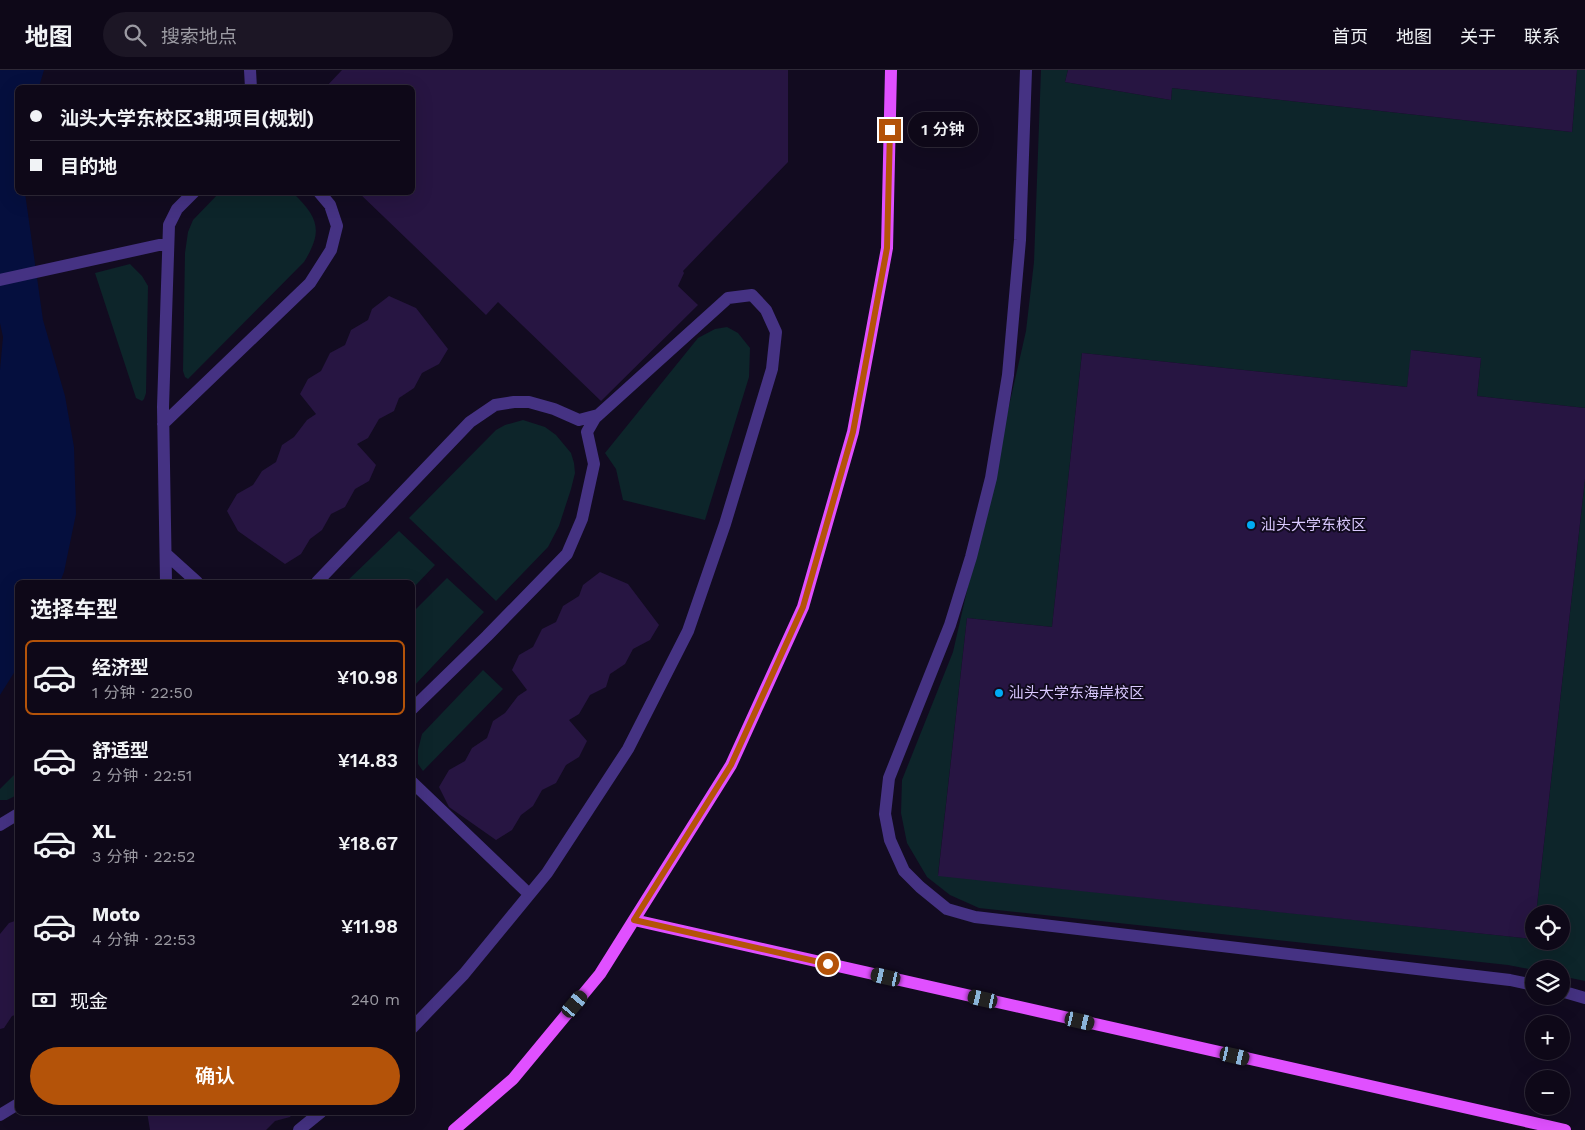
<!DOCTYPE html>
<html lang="zh">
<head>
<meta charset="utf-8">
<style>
  :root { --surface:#0e0818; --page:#1c1625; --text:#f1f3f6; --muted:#9b9aa2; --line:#2e2937; --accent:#b45309 }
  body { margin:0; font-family:"Work Sans","Noto Sans SC",sans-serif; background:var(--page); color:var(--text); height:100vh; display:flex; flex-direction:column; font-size:19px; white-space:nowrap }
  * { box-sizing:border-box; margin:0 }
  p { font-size:16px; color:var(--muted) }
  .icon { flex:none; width:28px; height:28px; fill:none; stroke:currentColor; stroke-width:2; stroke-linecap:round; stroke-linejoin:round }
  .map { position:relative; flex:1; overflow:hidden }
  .side { position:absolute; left:15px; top:510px; width:400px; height:535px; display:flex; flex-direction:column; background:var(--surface); border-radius:8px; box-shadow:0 5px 20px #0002,0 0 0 1px var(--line) }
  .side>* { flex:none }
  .guide { position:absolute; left:15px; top:15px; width:400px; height:110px; border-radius:8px; box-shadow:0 5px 20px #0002,0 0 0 1px var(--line); display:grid; align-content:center; height:110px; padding:0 15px; background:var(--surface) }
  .tools { position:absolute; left:1525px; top:835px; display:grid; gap:10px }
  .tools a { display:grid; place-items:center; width:45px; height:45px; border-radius:50%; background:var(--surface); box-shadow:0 5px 20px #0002,0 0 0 1px var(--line); font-size:25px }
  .end { position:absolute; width:22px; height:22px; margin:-11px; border:6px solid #b45309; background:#fff; box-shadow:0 0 0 2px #fff }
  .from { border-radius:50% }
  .bubble { position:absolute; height:35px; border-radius:18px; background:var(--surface); box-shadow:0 5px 20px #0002,0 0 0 1px var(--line); font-size:16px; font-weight:600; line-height:35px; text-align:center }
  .car { position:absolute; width:15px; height:30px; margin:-15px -8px; border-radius:6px; box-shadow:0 0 4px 1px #0007; background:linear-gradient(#222 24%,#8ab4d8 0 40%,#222 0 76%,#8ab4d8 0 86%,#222 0) }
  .guide b { display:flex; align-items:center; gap:18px; height:48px; font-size:19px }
  .guide b+b { border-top:1px solid var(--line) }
  .guide i { width:12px; height:12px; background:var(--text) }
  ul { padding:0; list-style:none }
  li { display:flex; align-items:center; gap:15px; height:75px; margin:0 10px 8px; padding:0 5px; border:2px solid transparent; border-radius:8px }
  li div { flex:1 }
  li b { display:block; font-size:19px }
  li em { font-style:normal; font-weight:600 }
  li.on { border-color:var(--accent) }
  li>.icon { width:45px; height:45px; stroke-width:1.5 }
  h2 { padding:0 15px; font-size:22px; line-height:60px }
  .pay { display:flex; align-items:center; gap:12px; height:55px; padding:0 15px; font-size:19px }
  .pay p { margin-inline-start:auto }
  .action { display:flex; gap:10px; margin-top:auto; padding:10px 15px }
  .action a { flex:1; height:58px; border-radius:30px; background:var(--accent); color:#fff; font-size:20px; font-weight:600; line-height:58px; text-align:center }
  header { display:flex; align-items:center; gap:30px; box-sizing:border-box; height:70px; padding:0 25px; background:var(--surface); border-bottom:1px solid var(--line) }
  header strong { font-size:24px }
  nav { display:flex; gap:28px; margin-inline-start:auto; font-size:18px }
  .search { width:350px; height:45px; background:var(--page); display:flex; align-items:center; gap:12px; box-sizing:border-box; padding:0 18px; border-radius:28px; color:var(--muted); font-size:19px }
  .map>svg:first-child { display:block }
</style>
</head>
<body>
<header>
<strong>地图</strong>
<div class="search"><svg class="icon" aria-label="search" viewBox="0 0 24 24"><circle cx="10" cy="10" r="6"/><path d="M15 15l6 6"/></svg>搜索地点</div>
<nav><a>首页</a><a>地图</a><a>关于</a><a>联系</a></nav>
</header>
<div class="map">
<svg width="1585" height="1060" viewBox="0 0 1585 1060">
  <rect width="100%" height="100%" fill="#120b20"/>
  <path fill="#0d252a" d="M 1041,0 L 1068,0 L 1065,12 L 1171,30 L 1172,18 L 1572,62 L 1577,0 L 1585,0 L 1585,338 L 1477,326 L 1481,288 L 1412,280 L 1407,317 L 1082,283 L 1052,557 L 967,548 L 938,805 L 1533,869 L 1534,864 L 1534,871 L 1561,871 L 1561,844 L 1536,844 L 1585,409 L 1585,911 L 1561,906 L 1561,899 L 1534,899 L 1534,900 L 1508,895 L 979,838 L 950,825 L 927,807 L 907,773 L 901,743 L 902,710 L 953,582 L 1026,261 L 1034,192 Z
    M 220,122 L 293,123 C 319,148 323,161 304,192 L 188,309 L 185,307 L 183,301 L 185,183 L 188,162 L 193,150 Z
    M 130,194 L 142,206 L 148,216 L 146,323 L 144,329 L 142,331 L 136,328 L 95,203 Z
    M 727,257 L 738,263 L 750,278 L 749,307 L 705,450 L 623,430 L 616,399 L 605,383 L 698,268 L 715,259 Z
    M 523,350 L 545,357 L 556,365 L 571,383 L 574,393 L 575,403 L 571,419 L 559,456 L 548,477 L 496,531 L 409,448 L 496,360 L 505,355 Z
    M 399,461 L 435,495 L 413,518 L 412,512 L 346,512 Z
    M 447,508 L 484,542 L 413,617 L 413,542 Z
    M 483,600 L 503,619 L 423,701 L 418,694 L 418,680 L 422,664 Z
    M 17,702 L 17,725 L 7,730 L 0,730 L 0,719 Z"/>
  <path fill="#050f3e" d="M 0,0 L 44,0 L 39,17 L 18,18 L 18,122 L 25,123 L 43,250 L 65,326 L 74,377 L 76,444 L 64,502 L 60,512 L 18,512 L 17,598 L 0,625 L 0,300 L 3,267 L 0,253 Z"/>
  <path fill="#271542" d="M 342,0 L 788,0 L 788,92 L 683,201 L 684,203 L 678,216 L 698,235 L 601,331 L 498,232 L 486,245 L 358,122 L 412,122 L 412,18 L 325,18 Z
    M 1068,0 L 1577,0 L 1572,62 L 1172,18 L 1171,30 L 1065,12 Z
    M 389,226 L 416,238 L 448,279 L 439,294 L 422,303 L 414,318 L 399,328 L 394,341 L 379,349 L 368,368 L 357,374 L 376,395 L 369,411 L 355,419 L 345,437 L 331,444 L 322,460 L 310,469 L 301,484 L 285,494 L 238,461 L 227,441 L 237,424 L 253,415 L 262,401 L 276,392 L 282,375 L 294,367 L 307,350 L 316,344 L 300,324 L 308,309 L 321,301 L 330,283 L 345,275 L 351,260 L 368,250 L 372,239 Z
    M 1411,280 L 1481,288 L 1477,326 L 1585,338 L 1585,409 L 1536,844 L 1534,844 L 1533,869 L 938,806 L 967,548 L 1052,557 L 1082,283 L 1407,317 Z
    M 600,502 L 628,514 L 659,555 L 650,570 L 633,579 L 625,594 L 610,604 L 606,617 L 590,625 L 579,644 L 569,650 L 587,671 L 579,687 L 566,695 L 556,713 L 542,720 L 533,736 L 521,745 L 512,760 L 496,770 L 449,737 L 439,717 L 449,700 L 465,691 L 472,678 L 487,668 L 493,651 L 505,643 L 518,626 L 527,620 L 512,600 L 519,585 L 533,577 L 542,559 L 556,552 L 563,536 L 579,526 L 583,515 Z
    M 18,850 L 18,944 L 12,946 L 4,958 L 0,959 L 0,864 L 9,853 Z
    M 147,1042 L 294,1042 L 290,1047 L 275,1051 L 266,1060 L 150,1060 Z"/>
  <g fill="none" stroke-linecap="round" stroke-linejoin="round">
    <path stroke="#453283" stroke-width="12" d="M 250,0 L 251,18
      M 1026,0 L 1020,170 L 1008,305 L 991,408 L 971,487 L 950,555 L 889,708 L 885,744 L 890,770 L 904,801 L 920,817 L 947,839 L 975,847 L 1510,910 L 1534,915
      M 0,210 L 168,173
      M 163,354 L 310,213 L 331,180 L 337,156 L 330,135 L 319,122
      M 166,484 L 197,512
      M 166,512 L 163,337 L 169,155 L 177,139 L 194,122
      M 317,512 L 470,352 L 495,335 L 514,332 L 529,332 L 554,339 L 579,350 L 598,345
      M 412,639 L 487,566 L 567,484 L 582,449 L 594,394 L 587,362 L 595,348 L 728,228 L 752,225 L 766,240 L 776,262 L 772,299 L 725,454 L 688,561 L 628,679 L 547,803 L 464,904 L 412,958
      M 412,712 L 529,824
      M 0,755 L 18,744
      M 1561,921 L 1585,928
      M 0,1045 L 18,1034
      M 299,1060 L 321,1042"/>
    <path stroke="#e050ff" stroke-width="12" d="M 634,850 L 1565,1060
      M 454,1060 L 513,1009 L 600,904 L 731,695 L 803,537 L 853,362 L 887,178 L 891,0"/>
  </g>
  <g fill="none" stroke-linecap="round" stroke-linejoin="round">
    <path stroke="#b45309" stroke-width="6" d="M 828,894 L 634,850 L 731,695 L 803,537 L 853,362 L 887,178 L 890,60"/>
  </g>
  <g fill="#00acf4" stroke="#120b20" stroke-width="2">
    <circle cx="1251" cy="455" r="5"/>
    <circle cx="999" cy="623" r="5"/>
  </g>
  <g text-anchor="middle" stroke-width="4" stroke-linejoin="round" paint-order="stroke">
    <g font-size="15" fill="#dac9ff" stroke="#120b20" text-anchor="start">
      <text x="1261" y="460">汕头大学东校区</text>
      <text x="1009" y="628">汕头大学东海岸校区</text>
    </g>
  </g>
</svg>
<div class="tools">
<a><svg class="icon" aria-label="locate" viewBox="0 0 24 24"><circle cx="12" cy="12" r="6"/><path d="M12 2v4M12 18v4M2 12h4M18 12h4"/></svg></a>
<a><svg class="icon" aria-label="layers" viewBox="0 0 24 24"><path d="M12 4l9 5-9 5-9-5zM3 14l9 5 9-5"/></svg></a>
<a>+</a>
<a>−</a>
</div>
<i class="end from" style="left:828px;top:894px"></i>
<i class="end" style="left:890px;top:60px"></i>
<div class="bubble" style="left:908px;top:42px;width:70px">1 分钟</div>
<i class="car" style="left:886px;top:907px;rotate:283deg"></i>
<i class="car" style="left:983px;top:929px;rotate:283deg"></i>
<i class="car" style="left:575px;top:934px;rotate:40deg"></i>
<i class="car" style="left:1080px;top:951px;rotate:103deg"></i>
<i class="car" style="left:1235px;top:986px;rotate:103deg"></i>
<div class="guide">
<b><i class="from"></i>汕头大学东校区3期项目(规划)</b>
<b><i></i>目的地</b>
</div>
<section class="side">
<h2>选择车型</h2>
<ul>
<li class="on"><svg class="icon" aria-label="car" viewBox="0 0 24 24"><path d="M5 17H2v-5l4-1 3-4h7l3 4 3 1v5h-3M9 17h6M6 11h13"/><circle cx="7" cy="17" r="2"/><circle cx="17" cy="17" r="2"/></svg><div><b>经济型</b><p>1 分钟 · 22:50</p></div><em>¥10.98</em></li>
<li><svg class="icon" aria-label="car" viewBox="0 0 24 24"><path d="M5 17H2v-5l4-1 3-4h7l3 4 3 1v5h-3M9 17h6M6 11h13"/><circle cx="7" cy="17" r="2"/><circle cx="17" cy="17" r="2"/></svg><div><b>舒适型</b><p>2 分钟 · 22:51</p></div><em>¥14.83</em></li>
<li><svg class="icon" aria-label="car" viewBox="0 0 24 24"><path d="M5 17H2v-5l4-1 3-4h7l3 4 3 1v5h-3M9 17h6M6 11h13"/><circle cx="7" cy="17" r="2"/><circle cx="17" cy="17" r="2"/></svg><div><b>XL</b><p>3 分钟 · 22:52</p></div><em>¥18.67</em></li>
<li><svg class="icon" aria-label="car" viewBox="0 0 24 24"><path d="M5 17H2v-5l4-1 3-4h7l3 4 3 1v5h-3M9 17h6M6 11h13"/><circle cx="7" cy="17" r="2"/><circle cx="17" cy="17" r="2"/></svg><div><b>Moto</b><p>4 分钟 · 22:53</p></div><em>¥11.98</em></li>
</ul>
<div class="pay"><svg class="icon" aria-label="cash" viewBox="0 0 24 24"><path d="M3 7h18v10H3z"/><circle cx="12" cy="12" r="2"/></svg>现金<p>240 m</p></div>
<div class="action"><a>确认</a></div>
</section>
</div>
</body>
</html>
